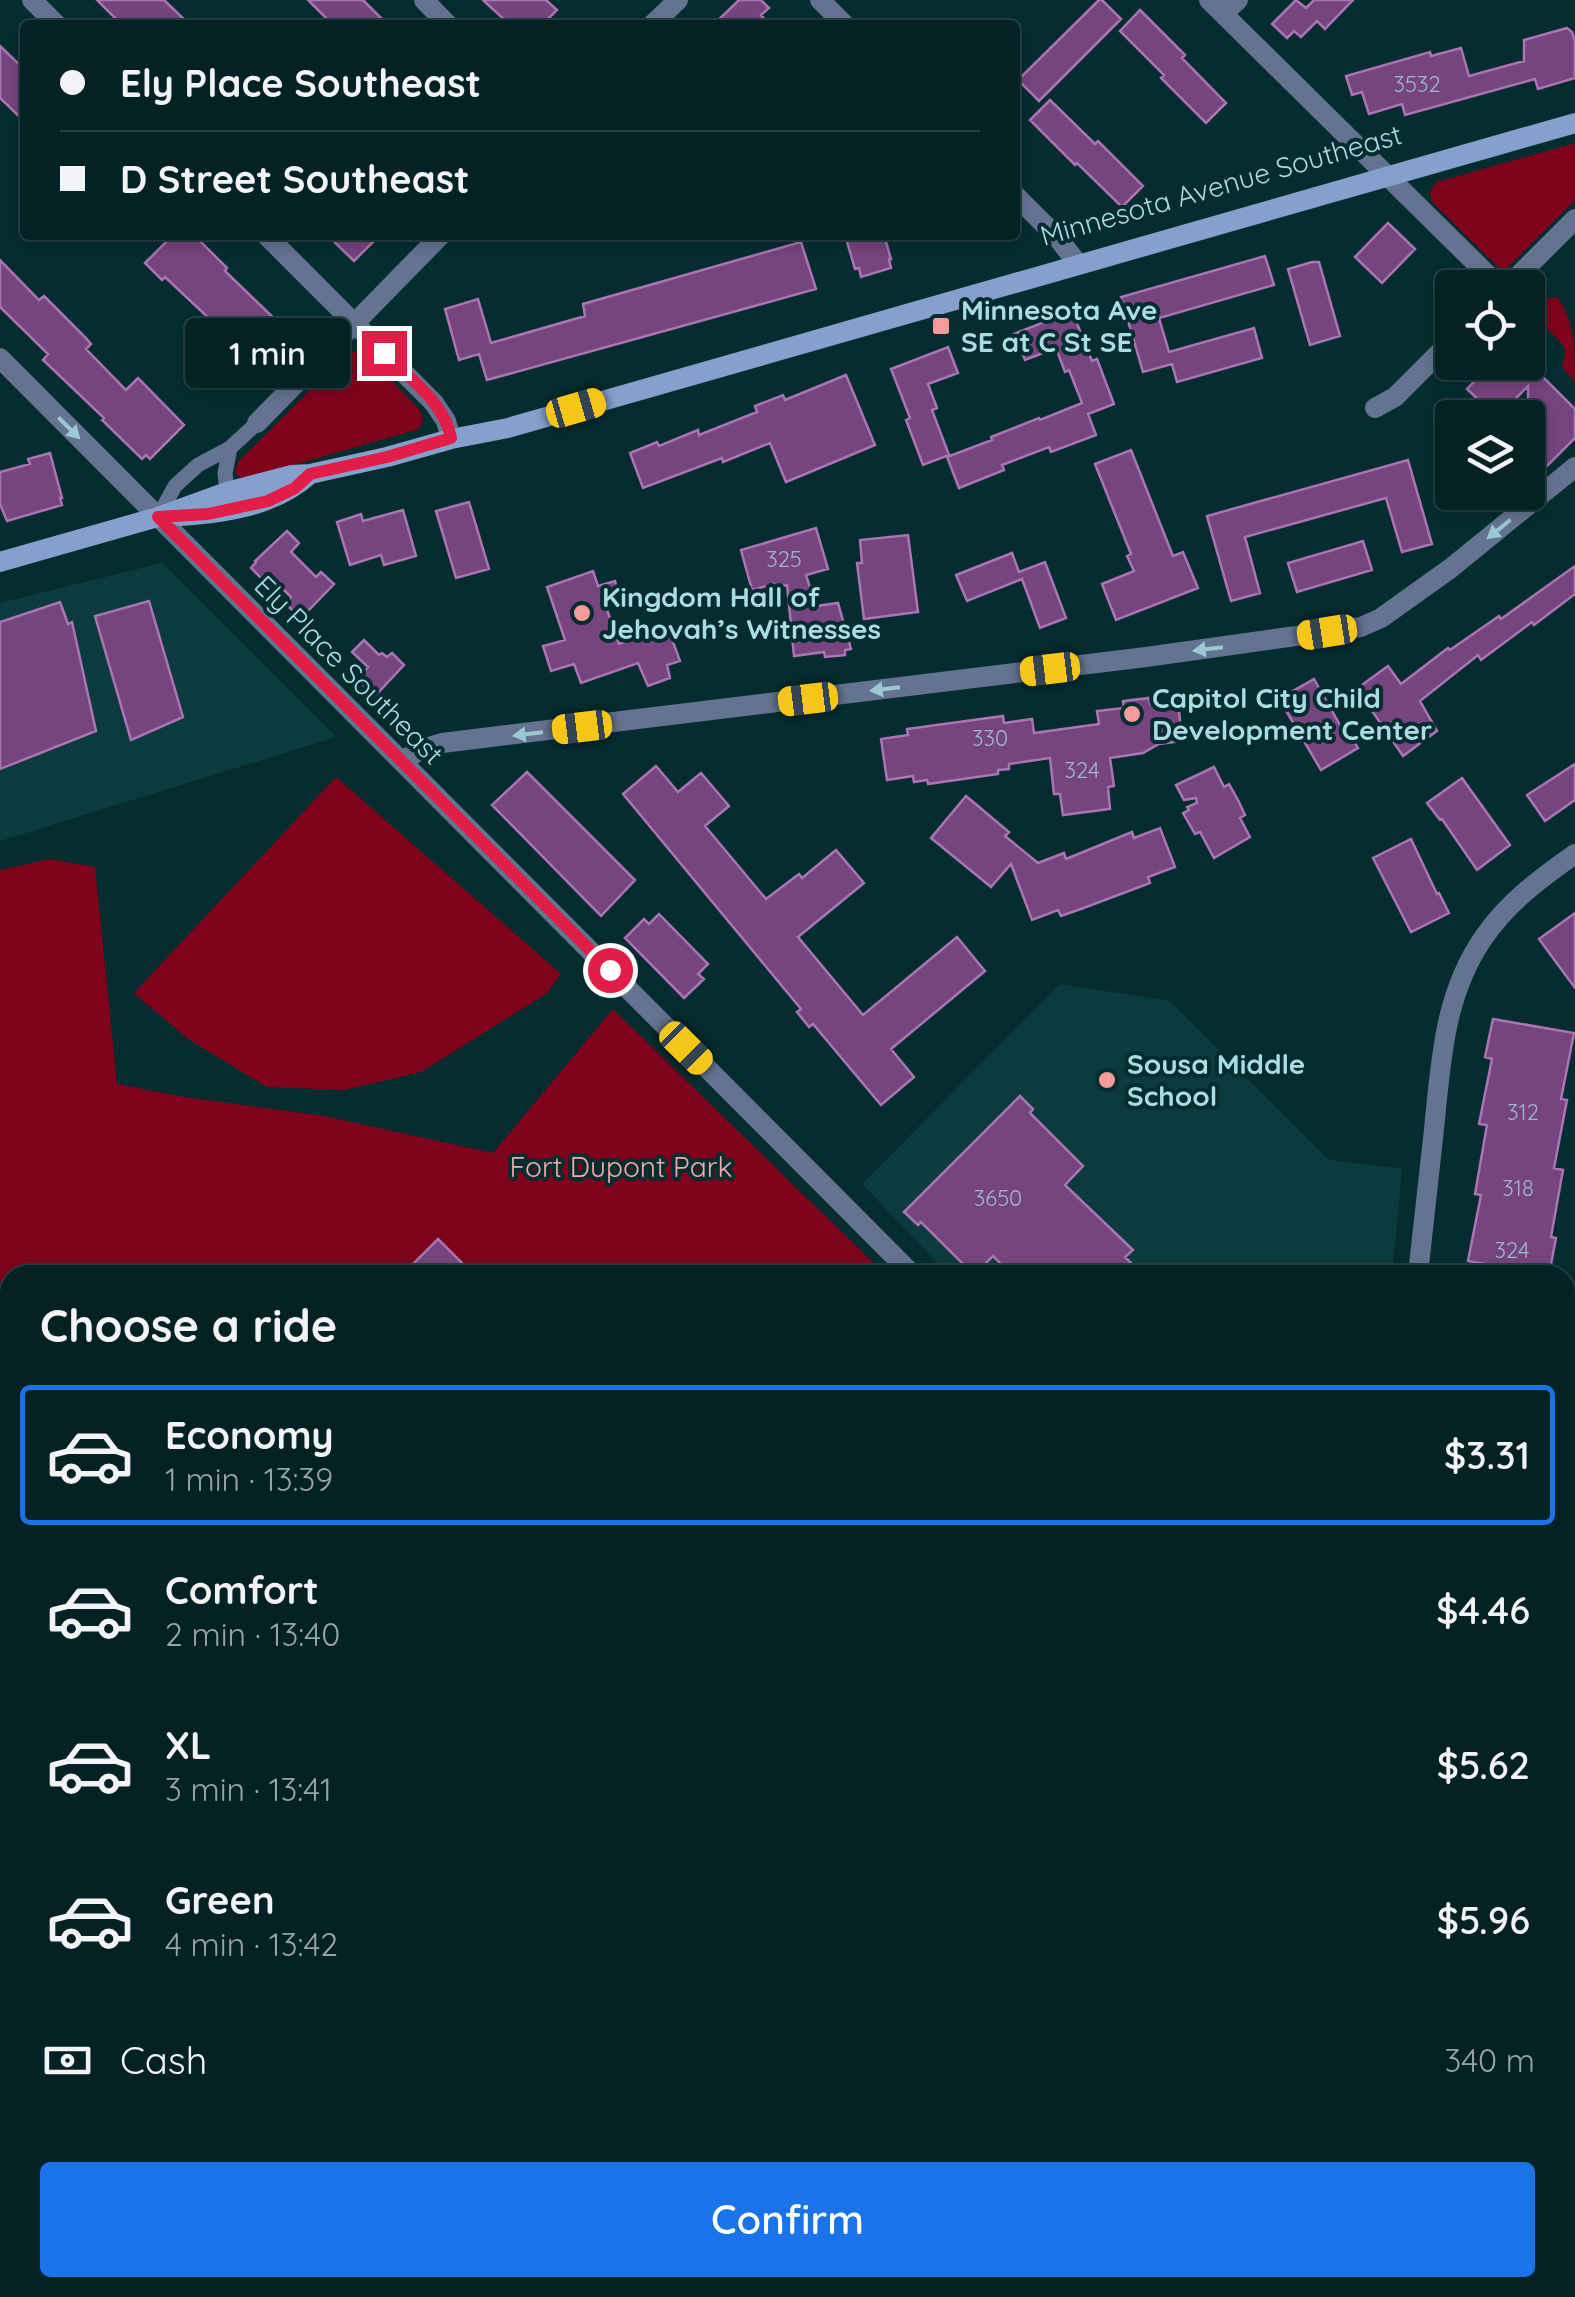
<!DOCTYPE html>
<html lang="en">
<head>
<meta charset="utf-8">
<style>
  :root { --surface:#042224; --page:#0d2a2c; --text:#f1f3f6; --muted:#97a4a6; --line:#253f41; --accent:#1a73e8 }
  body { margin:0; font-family:Quicksand,sans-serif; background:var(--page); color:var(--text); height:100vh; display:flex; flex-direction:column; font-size:38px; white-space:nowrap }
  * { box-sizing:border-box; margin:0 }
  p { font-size:32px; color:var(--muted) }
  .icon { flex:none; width:55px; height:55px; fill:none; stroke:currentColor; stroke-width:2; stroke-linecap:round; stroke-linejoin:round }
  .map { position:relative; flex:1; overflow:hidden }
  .panel { position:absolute; left:0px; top:1265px; width:1575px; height:1032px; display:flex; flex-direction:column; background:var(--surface); border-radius:30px 30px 0 0; box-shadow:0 5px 15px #0003,0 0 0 2px var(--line) }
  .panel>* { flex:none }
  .guide { position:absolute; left:20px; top:20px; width:1000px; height:220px; border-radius:10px; box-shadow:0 5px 15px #0003,0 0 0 2px var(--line); display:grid; align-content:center; height:220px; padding:0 40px; background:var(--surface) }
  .tools { position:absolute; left:1435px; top:270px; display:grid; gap:20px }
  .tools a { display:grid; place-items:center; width:110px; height:110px; border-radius:10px; background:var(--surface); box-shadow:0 5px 15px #0003,0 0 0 2px var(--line); font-size:50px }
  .end { position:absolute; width:45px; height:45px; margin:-22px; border:12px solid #e11d48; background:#fff; box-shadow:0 0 0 5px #fff }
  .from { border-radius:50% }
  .bubble { position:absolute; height:70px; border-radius:10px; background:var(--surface); box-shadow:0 5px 15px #0003,0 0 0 2px var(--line); font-size:32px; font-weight:600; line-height:70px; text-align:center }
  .car { position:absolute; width:30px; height:60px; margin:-30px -15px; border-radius:12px; box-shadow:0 0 8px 2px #0007; background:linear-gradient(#f5c518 24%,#345 0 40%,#f5c518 0 76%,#345 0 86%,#f5c518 0) }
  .guide b { display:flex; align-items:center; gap:35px; height:95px; font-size:38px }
  .guide b+b { border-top:2px solid var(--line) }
  .guide i { width:25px; height:25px; background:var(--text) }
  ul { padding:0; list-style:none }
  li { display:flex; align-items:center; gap:30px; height:140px; margin:0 20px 15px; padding:0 20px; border:5px solid transparent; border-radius:10px }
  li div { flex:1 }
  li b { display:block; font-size:38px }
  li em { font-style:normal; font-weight:600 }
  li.on { border-color:var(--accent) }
  li>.icon { width:90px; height:90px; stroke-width:1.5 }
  h2 { padding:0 40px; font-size:45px; line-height:120px }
  .pay { display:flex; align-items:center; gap:25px; height:110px; padding:0 40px; font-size:38px }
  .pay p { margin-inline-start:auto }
  .cta { display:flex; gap:20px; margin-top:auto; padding:20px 40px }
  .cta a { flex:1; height:115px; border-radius:10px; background:var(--accent); color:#fff; font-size:40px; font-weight:600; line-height:115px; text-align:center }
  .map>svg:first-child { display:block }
</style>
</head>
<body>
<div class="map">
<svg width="1575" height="2297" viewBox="0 0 1575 2297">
  <rect width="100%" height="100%" fill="#052d30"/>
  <path fill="#0c3b3e" d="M 162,563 L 336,737 L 0,841 L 0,603 Z
    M 1060,984 L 1170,1001 L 1329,1160 L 1402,1169 L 1392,1275 L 949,1275 L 862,1184 Z"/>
  <path fill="#7f031b" d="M 1575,143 L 1575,200 L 1506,269 L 1499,268 L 1432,202 L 1430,192 L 1437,182 Z
    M 1557,297 C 1575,320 1575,352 1575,382 L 1562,367 C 1563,365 1566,352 1565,350 C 1564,341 1540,326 1533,312 L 1544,299 Z
    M 357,351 L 365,354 L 420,410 L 423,420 L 419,429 L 256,476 C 247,478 240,481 235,472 L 238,462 L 346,354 Z
    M 336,777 L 561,974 L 546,994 L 421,1072 L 344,1090 L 267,1087 L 188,1039 L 134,993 Z
    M 50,859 L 95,867 L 117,1084 L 184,1097 L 324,1116 L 493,1153 L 613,1009 L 886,1275 L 10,1275 L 10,2288 L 1565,2288 L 1565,2222 L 1575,2236 L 1575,2297 L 0,2297 L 0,870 Z
    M 1575,1425 L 1575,1545 L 1565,1567 L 1565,1432 Z"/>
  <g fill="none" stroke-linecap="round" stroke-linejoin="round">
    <path stroke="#001012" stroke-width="6" d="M 0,1897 L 10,1906"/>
  </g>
  <path fill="#76447e" stroke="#a975b3" stroke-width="2.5" d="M 97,0 L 164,0 L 190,25 L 122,25 Z
    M 308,0 L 363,0 L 388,25 L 333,25 Z
    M 483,0 L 546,0 L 557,10 L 542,25 L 510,25 Z
    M 739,0 L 761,0 L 769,8 L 761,15 L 770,25 L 713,25 Z
    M 1099,0 L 1102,0 L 1121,19 L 1039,101 L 1018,80 Z
    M 1296,0 L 1306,8 L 1314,0 L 1353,0 L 1325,29 L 1317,21 L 1301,37 L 1294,31 L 1287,38 L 1272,24 Z
    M 1140,10 L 1185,55 L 1182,58 L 1226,103 L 1206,123 L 1161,78 L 1164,75 L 1120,31 Z
    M 1567,28 L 1572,32 L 1575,41 L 1575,78 L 1538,89 L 1535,79 L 1405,115 L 1402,104 L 1369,114 L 1362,92 L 1352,95 L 1346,76 L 1430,52 L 1431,56 L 1461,48 L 1469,76 L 1524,61 L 1524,40 Z
    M 0,46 L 25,70 L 25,122 L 0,98 Z
    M 1050,100 L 1095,144 L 1098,141 L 1143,186 L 1122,207 L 1077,163 L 1075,165 L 1030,120 Z
    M 1388,223 L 1415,249 L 1382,283 L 1355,257 Z
    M 173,235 L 194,235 L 227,268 L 225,271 L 281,325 L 234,372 L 201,336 L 214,323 L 165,277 L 162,280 L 145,263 Z
    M 327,235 L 380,235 L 354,261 Z
    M 845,235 L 884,235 L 891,259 L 889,259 L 891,268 L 861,277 L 859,268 L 855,269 Z
    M 801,242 L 816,289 L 487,380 L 479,354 L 459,360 L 445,309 L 478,299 L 491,343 L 585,316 L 583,304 Z
    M 1265,256 L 1274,285 L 1159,318 L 1169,352 L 1254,328 L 1262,358 L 1177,382 L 1172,364 L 1143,372 L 1121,297 Z
    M 0,260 L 39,300 L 44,296 L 85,337 L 91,344 L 86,349 L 126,390 L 138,378 L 184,425 L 150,459 L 146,455 L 142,459 L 102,420 L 104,418 L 43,360 L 48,354 L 0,307 Z
    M 1312,262 L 1319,262 L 1340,336 L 1310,345 L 1288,269 Z
    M 1072,311 L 1092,361 L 1097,359 L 1114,404 L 1088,414 L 1096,435 L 1051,452 L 1049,447 L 1002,465 L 1004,470 L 959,488 L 947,457 L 992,440 L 991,437 L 1039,418 L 1040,420 L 1082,403 L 1069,370 L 1065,372 L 1056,348 L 1025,360 L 1014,334 Z
    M 948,347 L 958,373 L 928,384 L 937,408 L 932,410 L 949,455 L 923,465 L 906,420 L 910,418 L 891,369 Z
    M 1493,362 L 1528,362 L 1575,409 L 1575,438 L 1546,467 L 1528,449 L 1528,386 L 1497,418 L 1467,389 Z
    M 846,375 L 875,445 L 786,482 L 770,443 L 723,462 L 722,458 L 643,488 L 630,453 L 657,442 L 659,446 L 698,430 L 699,435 L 757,412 L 755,406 L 783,395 L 785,400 Z
    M 1131,450 L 1173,556 L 1183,552 L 1198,588 L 1116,620 L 1102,584 L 1134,571 L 1127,556 L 1131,554 L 1095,464 Z
    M 50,453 L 62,498 L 60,498 L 62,505 L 7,521 L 0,504 L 0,472 L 30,464 L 28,459 Z
    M 1408,460 L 1432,544 L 1402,552 L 1386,498 L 1245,537 L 1260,593 L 1231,601 L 1207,516 Z
    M 469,502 L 489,569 L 456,578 L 436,511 Z
    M 403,510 L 416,556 L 384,565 L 381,555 L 350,565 L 337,522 L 361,514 L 363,521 Z
    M 816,528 L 828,569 L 806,575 L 816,606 L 838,603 L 851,649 L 845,650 L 845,655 L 825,657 L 824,652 L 794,656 L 787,585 L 775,588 L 774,584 L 752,590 L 741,550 Z
    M 287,531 L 299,543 L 291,552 L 316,577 L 321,572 L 334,584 L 305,614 L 303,612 L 298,616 L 286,604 L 291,597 L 269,575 L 263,580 L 251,568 L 256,562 L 255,561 Z
    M 908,535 L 918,612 L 864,619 L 857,563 L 862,563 L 860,540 Z
    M 1363,541 L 1372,570 L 1297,592 L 1288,563 Z
    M 1012,553 L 1019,572 L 1045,562 L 1066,618 L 1040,628 L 1022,579 L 967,601 L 956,575 Z
    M 1575,566 L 1575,594 L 1534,625 L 1532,622 L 1481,660 L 1478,655 L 1420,701 L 1437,731 L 1403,756 L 1368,705 L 1367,706 L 1355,690 L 1388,666 L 1401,684 L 1448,648 L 1450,650 L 1499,616 L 1501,619 Z
    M 593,571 L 598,586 L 615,581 L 619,597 L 604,601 L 619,644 L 667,626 L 680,661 L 667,665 L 670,678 L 648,686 L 638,663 L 581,683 L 574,664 L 551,671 L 543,646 L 565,640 L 547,587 Z
    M 149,601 L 183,717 L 131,740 L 95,616 Z
    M 60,602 L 68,624 L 72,622 L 96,731 L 0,769 L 0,622 Z
    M 364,640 L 379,655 L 382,653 L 387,657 L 392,653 L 404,665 L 375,696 L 357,679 L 368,667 L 352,652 Z
    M 1314,679 L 1344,732 L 1347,730 L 1358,748 L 1321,770 L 1279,699 Z
    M 1149,698 L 1150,704 L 1178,701 L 1182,741 L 1159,744 L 1143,753 L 1110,758 L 1114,786 L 1108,787 L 1110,809 L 1063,815 L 1060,794 L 1054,794 L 1050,758 L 1009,764 L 1009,769 L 998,770 L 998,774 L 928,784 L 927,780 L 914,782 L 913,776 L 887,780 L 881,739 L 908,735 L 907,729 L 1003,716 L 1004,723 L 1032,719 L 1034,733 L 1099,724 L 1097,711 L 1124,708 L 1123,701 Z
    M 1575,764 L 1575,800 L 1545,821 L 1527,795 Z
    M 656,766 L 678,792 L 701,773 L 729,806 L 705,826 L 766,899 L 799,874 L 802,878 L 836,850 L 864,883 L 798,937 L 863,1015 L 957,937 L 985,971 L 891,1049 L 914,1077 L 881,1105 L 813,1024 L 809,1027 L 797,1012 L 801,1009 L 623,794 Z
    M 1214,767 L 1224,787 L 1229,784 L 1239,802 L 1245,815 L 1240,818 L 1250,837 L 1214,858 L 1200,832 L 1195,834 L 1183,813 L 1189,810 L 1187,807 L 1197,803 L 1196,798 L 1184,800 L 1176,785 Z
    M 527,772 L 635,880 L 601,916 L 492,805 Z
    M 1462,778 L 1510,845 L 1477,870 L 1442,819 L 1440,820 L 1427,803 Z
    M 966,796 L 1009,832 L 1005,836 L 1038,863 L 1064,853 L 1066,859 L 1132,832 L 1134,838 L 1160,828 L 1175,867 L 1148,877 L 1150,883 L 1081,909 L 1061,916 L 1058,910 L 1032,920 L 1011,864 L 991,887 L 931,838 Z
    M 1411,839 L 1437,894 L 1439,893 L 1449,913 L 1411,932 L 1373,858 Z
    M 1575,913 L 1575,988 L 1539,939 Z
    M 659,914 L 708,964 L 698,974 L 704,979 L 684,998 L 625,938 L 644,919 L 649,924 Z
    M 1493,1019 L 1574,1033 L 1561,1099 L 1567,1100 L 1554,1168 L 1563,1170 L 1551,1237 L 1556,1238 L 1549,1275 L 1468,1261 L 1481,1195 L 1475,1194 L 1487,1125 L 1479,1124 L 1492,1059 L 1485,1057 Z
    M 1020,1096 L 1033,1109 L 1030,1113 L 1083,1166 L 1065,1185 L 1133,1250 L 1125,1257 L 1143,1275 L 1012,1275 L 993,1256 L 974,1275 L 921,1222 L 918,1225 L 904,1212 Z
    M 438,1239 L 474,1275 L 402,1275 Z"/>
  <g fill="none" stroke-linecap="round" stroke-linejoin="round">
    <path stroke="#647490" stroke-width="15" d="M 227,492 L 225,473 L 230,448
      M 158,517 L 175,486 L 198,465 L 230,448 L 257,423"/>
    <path stroke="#647490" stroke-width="20" d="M 32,0 L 57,25
      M 424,0 L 448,25
      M 820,0 L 845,25
      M 1209,0 L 1501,288
      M 1223,14 L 1238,0
      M 652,25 L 678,0
      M 1015,195 L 1057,237 L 1078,264
      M 266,235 L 434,403 L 446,421 L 451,439
      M 1506,288 L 1575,219
      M 0,358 L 913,1275
      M 1375,408 L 1395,397 L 1452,340
      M 257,423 L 441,235
      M 401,761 L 425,748 L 442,743 L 1146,657 L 1361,627 L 1381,618 L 1451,568 L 1575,467
      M 1418,1275 C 1423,1226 1429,1177 1434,1129 C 1441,1061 1444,994 1484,937 C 1508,902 1541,878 1575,854
      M 1565,2193 L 1575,2208"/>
    <path stroke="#86a0cd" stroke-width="20" d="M 180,516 C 226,513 275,506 310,474
      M 0,562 L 158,517 L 227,492 L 292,475 L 310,474 L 387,457 L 451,439 L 508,428 L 1575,123"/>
  </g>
  <defs><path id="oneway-solid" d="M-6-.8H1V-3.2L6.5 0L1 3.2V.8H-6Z" transform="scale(2.5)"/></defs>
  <g fill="#9bc8d1">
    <use href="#oneway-solid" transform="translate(69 428) rotate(45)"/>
    <use href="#oneway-solid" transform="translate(1499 529) rotate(141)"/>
    <use href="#oneway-solid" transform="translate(1208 649) rotate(173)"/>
    <use href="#oneway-solid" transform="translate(885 689) rotate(173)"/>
    <use href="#oneway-solid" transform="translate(528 734) rotate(173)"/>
  </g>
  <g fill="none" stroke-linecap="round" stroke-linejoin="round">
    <path stroke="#e11d48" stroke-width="12" d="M 384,353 C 408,377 445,403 451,438 L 387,457 L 310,474 L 295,488 L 268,501 L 208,514 L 158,517 L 610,970"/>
  </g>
  <g fill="#f59b99" stroke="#052d30" stroke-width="4">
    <rect x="931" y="316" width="20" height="20" rx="5"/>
    <circle cx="582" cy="613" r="10"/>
    <circle cx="1132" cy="714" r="10"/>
    <circle cx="1107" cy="1080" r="10"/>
  </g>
  <g text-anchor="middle" stroke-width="8" stroke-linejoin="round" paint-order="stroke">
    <g font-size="22" fill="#9cb7c8">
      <text x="1417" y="92">3532</text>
      <text x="784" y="567">325</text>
      <text x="990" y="746">330</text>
      <text x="1082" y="778">324</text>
      <text x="1523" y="1120">312</text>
      <text x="1518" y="1196">318</text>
      <text x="998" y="1206">3650</text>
      <text x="1512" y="1258">324</text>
    </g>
    <g font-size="28" fill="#a9dde1" stroke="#052d30">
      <text transform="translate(1221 185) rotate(-16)" y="10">Minnesota Avenue Southeast</text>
      <text transform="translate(349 670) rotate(45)" y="10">Ely Place Southeast</text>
    </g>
    <g font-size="28" font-weight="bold" fill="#a9dde1" stroke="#052d30" text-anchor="start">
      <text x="961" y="320">Minnesota Ave<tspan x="961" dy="32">SE at C St SE</tspan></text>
      <text x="602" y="607">Kingdom Hall of<tspan x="602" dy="32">Jehovah’s Witnesses</tspan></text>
      <text x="1152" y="708">Capitol City Child<tspan x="1152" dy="32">Development Center</tspan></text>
      <text x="1127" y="1074">Sousa Middle<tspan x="1127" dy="32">School</tspan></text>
    </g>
    <g font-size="28" fill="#efadab" stroke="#052d30">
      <text x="621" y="1177">Fort Dupont Park</text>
    </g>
  </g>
</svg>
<div class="tools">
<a><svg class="icon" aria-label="locate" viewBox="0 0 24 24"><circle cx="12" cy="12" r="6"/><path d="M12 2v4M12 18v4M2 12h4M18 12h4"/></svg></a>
<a><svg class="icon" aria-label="layers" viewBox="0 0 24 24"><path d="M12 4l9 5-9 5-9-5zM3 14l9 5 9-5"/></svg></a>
</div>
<i class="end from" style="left:610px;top:970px"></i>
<i class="end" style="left:384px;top:353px"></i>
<div class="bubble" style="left:185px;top:318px;width:165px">1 min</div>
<i class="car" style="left:576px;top:408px;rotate:74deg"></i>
<i class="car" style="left:1327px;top:632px;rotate:261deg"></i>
<i class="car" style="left:1050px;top:669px;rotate:263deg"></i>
<i class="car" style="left:808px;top:699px;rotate:263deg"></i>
<i class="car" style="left:582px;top:727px;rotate:263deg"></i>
<i class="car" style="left:686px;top:1048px;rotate:135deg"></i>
<div class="guide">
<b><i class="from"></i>Ely Place Southeast</b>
<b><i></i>D Street Southeast</b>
</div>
<section class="panel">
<h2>Choose a ride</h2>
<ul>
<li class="on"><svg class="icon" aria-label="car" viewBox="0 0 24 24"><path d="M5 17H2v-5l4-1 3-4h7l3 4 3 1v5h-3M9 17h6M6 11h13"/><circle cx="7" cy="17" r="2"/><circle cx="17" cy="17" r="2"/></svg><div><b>Economy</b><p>1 min · 13:39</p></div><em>$3.31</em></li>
<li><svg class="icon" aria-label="car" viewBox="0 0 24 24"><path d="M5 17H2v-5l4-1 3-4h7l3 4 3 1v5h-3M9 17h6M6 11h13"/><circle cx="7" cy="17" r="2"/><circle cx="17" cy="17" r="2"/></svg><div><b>Comfort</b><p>2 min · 13:40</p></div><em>$4.46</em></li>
<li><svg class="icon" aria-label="car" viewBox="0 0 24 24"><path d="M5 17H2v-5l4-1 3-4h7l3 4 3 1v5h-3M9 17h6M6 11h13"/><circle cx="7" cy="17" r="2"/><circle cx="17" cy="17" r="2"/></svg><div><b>XL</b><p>3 min · 13:41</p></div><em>$5.62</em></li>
<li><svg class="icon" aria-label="car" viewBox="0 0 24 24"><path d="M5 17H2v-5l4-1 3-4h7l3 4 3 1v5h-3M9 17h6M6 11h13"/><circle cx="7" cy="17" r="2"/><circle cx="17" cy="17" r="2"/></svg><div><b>Green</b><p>4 min · 13:42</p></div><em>$5.96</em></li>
</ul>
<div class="pay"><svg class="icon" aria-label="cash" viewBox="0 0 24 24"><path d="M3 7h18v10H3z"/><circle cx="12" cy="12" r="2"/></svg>Cash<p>340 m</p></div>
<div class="cta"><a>Confirm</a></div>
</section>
</div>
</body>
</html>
